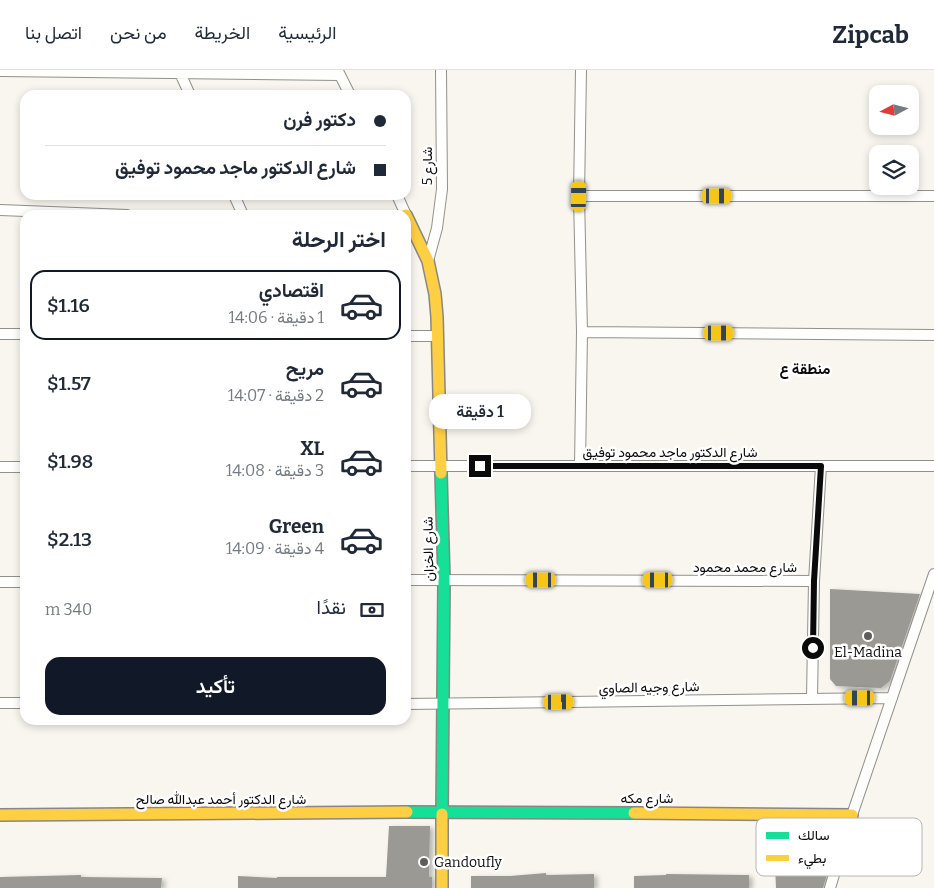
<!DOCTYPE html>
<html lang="ar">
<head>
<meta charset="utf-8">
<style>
  :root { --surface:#fff; --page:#f2f2f3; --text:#1f2937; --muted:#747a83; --line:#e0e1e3; --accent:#111827 }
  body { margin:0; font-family:Bitter,Vazirmatn,serif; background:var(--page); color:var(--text); direction:rtl; height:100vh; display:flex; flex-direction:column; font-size:19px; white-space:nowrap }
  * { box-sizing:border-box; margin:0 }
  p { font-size:16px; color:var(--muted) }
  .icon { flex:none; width:28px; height:28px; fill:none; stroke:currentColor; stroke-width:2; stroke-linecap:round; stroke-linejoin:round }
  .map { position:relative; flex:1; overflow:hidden; direction:ltr }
  .drawer { position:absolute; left:20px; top:140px; width:391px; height:515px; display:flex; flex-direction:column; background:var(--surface); border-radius:15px; box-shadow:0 2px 8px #0003; direction:rtl }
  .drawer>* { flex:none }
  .banner { position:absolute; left:20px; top:20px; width:391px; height:110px; border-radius:15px; box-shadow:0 2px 8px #0003; direction:rtl; display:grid; align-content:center; height:110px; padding:0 25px; background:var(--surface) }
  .needle { width:32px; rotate:263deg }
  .buttons { position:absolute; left:869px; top:15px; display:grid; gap:10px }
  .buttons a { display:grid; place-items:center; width:50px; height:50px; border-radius:10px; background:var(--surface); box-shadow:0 2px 8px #0003; font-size:25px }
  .end { position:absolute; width:22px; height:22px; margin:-11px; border:6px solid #0a0a0a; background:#fff; box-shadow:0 0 0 2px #fff }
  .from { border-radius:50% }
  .bubble { position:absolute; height:35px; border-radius:15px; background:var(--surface); box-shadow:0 2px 8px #0003; font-size:16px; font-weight:600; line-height:35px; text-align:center; direction:rtl }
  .car { position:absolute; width:15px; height:30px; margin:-15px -8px; border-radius:6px; box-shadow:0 0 4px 1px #0007; background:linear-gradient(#f5c518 24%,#345 0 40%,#f5c518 0 76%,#345 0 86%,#f5c518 0) }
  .banner b { display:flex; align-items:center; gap:18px; height:48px; font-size:19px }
  .banner b+b { border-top:1px solid var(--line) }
  .banner i { width:12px; height:12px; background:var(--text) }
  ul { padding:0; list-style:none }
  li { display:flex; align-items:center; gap:15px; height:70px; margin:0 10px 8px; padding:0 15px; border:2px solid transparent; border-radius:15px }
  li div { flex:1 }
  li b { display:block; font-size:19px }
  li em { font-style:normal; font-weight:600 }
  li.active { border-color:var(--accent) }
  li>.icon { width:45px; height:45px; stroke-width:1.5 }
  h2 { padding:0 25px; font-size:22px; line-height:60px }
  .pay { display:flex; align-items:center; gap:12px; height:55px; padding:0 25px; font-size:19px }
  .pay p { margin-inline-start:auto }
  .action { display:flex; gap:10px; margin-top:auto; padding:10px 25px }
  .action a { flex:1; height:58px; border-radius:15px; background:var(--accent); color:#fff; font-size:20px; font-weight:600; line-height:58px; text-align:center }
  header { display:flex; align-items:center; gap:30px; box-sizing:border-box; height:70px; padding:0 25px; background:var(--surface); border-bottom:1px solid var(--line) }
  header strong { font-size:24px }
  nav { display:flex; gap:28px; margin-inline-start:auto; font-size:18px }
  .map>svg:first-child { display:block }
</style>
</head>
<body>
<header>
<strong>Zipcab</strong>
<nav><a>الرئيسية</a><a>الخريطة</a><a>من نحن</a><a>اتصل بنا</a></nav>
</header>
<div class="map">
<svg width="934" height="818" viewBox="0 0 934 818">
  <defs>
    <filter id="shadow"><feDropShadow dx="3.5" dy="2" stdDeviation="2.5" flood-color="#0004"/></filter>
  </defs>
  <rect width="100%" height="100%" fill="#f8f6ee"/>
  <path fill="#9b9994" filter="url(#shadow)" d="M 830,519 L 920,524 L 890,611 L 881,618 L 836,616 L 830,609 Z
    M 389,756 L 430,756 L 429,807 L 432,807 L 432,818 L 238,818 L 238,806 L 277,808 L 277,807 L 386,807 Z
    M 775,795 L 829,798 L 823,818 L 776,818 Z
    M 546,803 L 546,805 L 594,804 L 594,818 L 471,818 L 471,806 L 510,806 Z
    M 666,804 L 749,805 L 749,818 L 634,818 L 634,806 L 666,805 Z
    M 81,805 L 81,807 L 162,808 L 161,818 L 0,818 L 0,807 Z"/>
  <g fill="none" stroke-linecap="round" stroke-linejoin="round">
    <defs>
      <path id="street" d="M 0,1 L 340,5
        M 338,1 L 350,25
        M 180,3 L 190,25
        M 234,125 L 243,145
        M 397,125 L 406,145
        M 579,126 L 934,126
        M 0,140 L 127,145
        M 428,191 L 437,158 L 442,119 L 441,0
        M 582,262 L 934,265
        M 0,264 L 25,264
        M 406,266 L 437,266
        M 406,396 L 934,396
        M 580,396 L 582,262 L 579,126 L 581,0
        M 0,397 L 25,397
        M 406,510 L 814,511
        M 0,512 L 25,512
        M 812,628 L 814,511 L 821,396
        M 0,633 L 25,633
        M 406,634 L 892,628
        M 830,818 L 852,745 L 934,504"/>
      <path id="fast" d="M 441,403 L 444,510 L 442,744
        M 407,742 L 634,743"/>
      <path id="slow" d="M 406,145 L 428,191 L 435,224 L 437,247 L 441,403
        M 634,743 L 852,745
        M 0,745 L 407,742
        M 442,818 L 442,744"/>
    </defs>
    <use href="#street" stroke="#91908d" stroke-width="12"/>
    <use href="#fast" stroke="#888783" stroke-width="14"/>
    <use href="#slow" stroke="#888783" stroke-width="14"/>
    <use href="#street" stroke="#fefefc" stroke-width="10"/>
    <use href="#fast" stroke="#16e098" stroke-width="11"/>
    <use href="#slow" stroke="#ffcf43" stroke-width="11"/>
  </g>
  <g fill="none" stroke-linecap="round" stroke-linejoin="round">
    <path stroke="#0a0a0a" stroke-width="6" d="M 480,396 L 821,396 L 814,511 L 813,578"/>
  </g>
  <g fill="#5d5d5a" stroke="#fff" stroke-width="2">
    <circle cx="868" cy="566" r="5"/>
    <circle cx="424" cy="792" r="5"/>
  </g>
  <g text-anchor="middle" stroke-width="5" stroke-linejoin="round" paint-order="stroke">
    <g font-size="14" fill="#0a0a0a" stroke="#fff">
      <text transform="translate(427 96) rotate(-90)" y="5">شارع 5</text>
      <text x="670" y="387">شارع الدكتور ماجد محمود توفيق</text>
      <text transform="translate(428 479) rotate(-91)" y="5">شارع الخزان</text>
      <text x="745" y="502">شارع محمد محمود</text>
      <text transform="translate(649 617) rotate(-1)" y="5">شارع وجيه الصاوي</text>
      <text x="647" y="733">شارع مكه</text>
      <text x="221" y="734">شارع الدكتور أحمد عبدالله صالح</text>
    </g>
    <g font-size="14" fill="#0a0a0a" stroke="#fff">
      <text x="868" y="587">El-Madina</text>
      <text x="434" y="797" text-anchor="start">Gandoufly</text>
    </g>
    <g font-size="15" font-weight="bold" fill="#0a0a0a" stroke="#fff">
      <text x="805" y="304">منطقة ع</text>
    </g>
  </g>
  <rect x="756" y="748" width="166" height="58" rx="8" fill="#fff" stroke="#b6b6b6" stroke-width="1"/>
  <rect x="766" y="762" width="23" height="7" fill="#16e098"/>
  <rect x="766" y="785" width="23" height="6" fill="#ffcf43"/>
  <g font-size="14" fill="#0a0a0a">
    <text x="798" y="770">سالك</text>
    <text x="798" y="793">بطيء</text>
  </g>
</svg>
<div class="buttons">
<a><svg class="needle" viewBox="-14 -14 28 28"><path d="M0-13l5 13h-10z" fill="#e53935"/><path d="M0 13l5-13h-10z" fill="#747a83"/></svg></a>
<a><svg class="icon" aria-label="layers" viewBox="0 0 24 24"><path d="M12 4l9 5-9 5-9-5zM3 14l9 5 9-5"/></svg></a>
</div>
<i class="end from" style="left:813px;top:578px"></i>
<i class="end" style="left:480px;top:396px"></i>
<div class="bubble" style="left:429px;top:324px;width:102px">1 دقيقة</div>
<i class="car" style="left:579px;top:126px;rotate:1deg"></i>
<i class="car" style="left:717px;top:126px;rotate:90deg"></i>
<i class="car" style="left:719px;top:263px;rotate:90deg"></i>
<i class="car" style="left:541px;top:510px;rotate:270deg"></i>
<i class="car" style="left:658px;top:510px;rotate:270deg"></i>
<i class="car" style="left:860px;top:628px;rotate:270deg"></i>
<i class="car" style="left:559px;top:632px;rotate:89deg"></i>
<div class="banner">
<b><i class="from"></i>دكتور فرن</b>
<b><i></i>شارع الدكتور ماجد محمود توفيق</b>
</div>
<section class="drawer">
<h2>اختر الرحلة</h2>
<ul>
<li class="active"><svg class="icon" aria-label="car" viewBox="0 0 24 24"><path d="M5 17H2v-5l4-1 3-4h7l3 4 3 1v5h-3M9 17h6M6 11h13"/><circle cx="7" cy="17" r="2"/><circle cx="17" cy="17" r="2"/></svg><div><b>اقتصادي</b><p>1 دقيقة · 14:06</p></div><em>$1.16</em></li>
<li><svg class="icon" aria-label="car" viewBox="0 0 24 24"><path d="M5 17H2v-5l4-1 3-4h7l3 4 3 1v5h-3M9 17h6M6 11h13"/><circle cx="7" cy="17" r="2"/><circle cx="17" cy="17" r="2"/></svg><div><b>مريح</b><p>2 دقيقة · 14:07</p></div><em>$1.57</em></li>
<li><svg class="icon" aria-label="car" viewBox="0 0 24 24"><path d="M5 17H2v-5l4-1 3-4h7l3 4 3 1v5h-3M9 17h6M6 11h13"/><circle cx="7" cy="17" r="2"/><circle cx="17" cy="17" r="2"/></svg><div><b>XL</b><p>3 دقيقة · 14:08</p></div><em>$1.98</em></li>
<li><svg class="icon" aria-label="car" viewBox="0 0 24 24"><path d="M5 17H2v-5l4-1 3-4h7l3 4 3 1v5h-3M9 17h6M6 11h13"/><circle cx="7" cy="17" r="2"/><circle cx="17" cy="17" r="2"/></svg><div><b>Green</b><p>4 دقيقة · 14:09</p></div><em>$2.13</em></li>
</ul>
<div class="pay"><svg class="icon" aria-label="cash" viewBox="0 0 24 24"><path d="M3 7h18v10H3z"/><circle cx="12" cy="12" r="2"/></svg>نقدًا<p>340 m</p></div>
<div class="action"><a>تأكيد</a></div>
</section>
</div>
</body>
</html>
